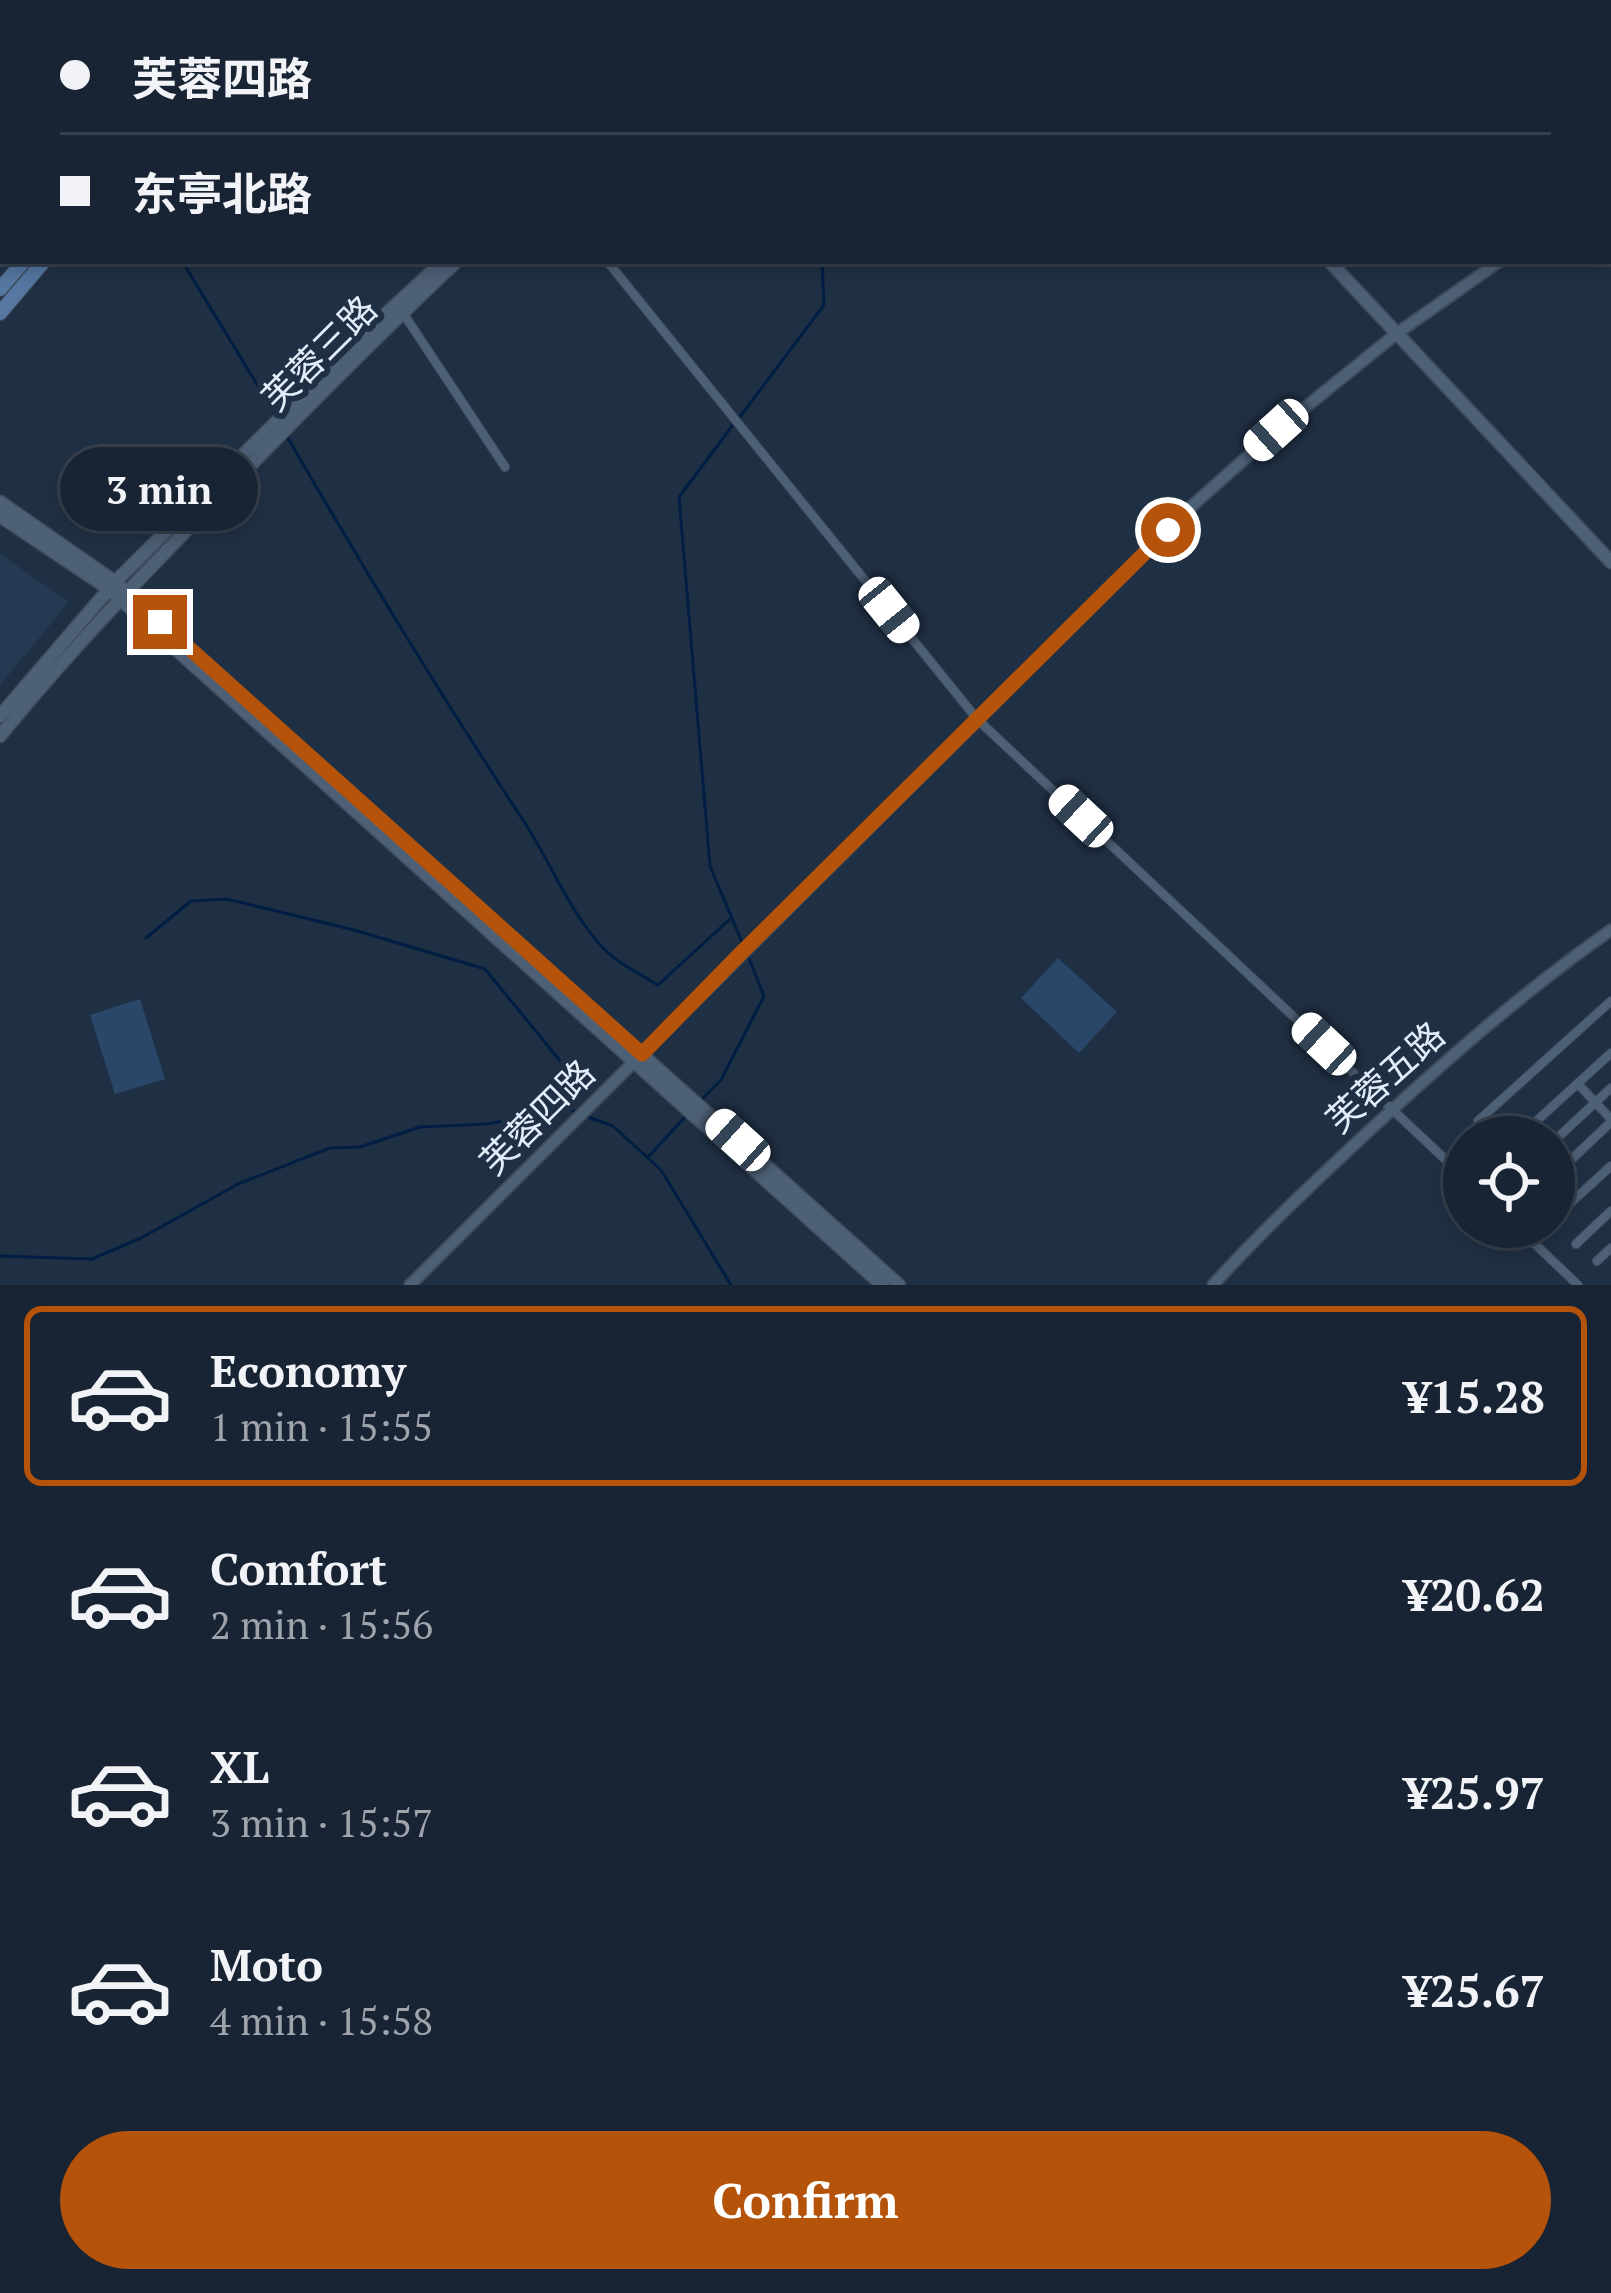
<!DOCTYPE html>
<html lang="en">
<head>
<meta charset="utf-8">
<style>
  :root { --surface:#182433; --page:#212c3b; --text:#f1f3f6; --muted:#9fa4ac; --line:#36414e; --accent:#b45309 }
  body { margin:0; font-family:"PT Serif","Noto Sans SC",serif; background:var(--page); color:var(--text); height:100vh; display:flex; flex-direction:column; font-size:45px; white-space:nowrap }
  * { box-sizing:border-box; margin:0 }
  p { font-size:39px; color:var(--muted) }
  .icon { flex:none; width:66px; height:66px; fill:none; stroke:currentColor; stroke-width:2; stroke-linecap:round; stroke-linejoin:round }
  .map { position:relative; height:1285px; overflow:hidden }
  .details { display:flex; flex-direction:column; background:var(--surface); flex:1 }
  .details>* { flex:none }
  .hud { position:absolute; left:0px; top:0px; width:1611px; height:264px; box-shadow:0 6px 18px #0003,0 0 0 3px var(--line); display:grid; align-content:center; height:264px; padding:0 60px; background:var(--surface) }
  .controls { position:absolute; left:1443px; top:1116px; display:grid; gap:24px }
  .controls a { display:grid; place-items:center; width:132px; height:132px; border-radius:50%; background:var(--surface); box-shadow:0 6px 18px #0003,0 0 0 3px var(--line); font-size:60px }
  .end { position:absolute; width:54px; height:54px; margin:-27px; border:15px solid #b45309; background:#fff; box-shadow:0 0 0 6px #fff }
  .from { border-radius:50% }
  .bubble { position:absolute; height:84px; border-radius:42px; background:var(--surface); box-shadow:0 6px 18px #0003,0 0 0 3px var(--line); font-size:39px; font-weight:600; line-height:84px; text-align:center }
  .car { position:absolute; width:36px; height:72px; margin:-36px -18px; border-radius:15px; box-shadow:0 0 9px 3px #0007; background:linear-gradient(#fff 24%,#345 0 40%,#fff 0 76%,#345 0 86%,#fff 0) }
  .hud b { display:flex; align-items:center; gap:42px; height:114px; font-size:45px }
  .hud b+b { border-top:3px solid var(--line) }
  .hud i { width:30px; height:30px; background:var(--text) }
  ul { padding:21px 0 0; list-style:none }
  li { display:flex; align-items:center; gap:36px; height:180px; margin:0 24px 18px; padding:0 36px; border:6px solid transparent; border-radius:18px }
  li div { flex:1 }
  li b { display:block; font-size:45px }
  li em { font-style:normal; font-weight:600 }
  li.selected { border-color:var(--accent) }
  li>.icon { width:108px; height:108px; stroke-width:1.5 }
  .action { display:flex; gap:24px; margin-top:auto; padding:24px 60px }
  .action a { flex:1; height:138px; border-radius:72px; background:var(--accent); color:#fff; font-size:48px; font-weight:600; line-height:138px; text-align:center }
  .map>svg:first-child { display:block }
</style>
</head>
<body>
<div class="map">
<svg width="1611" height="1285" viewBox="0 0 1611 1285">
  <rect width="100%" height="100%" fill="#203044"/>
  <path fill="#253953" d="M 0,554 L 69,602 L 0,685 Z"/>
  <path fill="#2a476a" d="M 1058,958 L 1117,1012 L 1079,1053 L 1021,998 Z
    M 140,999 L 165,1079 L 115,1094 L 90,1015 Z"/>
  <g fill="none" stroke-linecap="round" stroke-linejoin="round">
    <path stroke="#001e44" stroke-width="3" d="M 18,0 L 19,3
      M 684,0 L 687,3
      M 182,261 L 275,414
      M 739,418 L 824,305 L 822,261
      M 733,425 L 679,497 L 710,866 L 744,947
      M 285,433 C 360,563 438,691 521,817 C 550,860 568,911 604,949 C 618,964 641,974 658,985 L 731,918
      M 146,938 L 191,901 L 227,899 L 354,930 L 485,969 L 570,1073 L 572,1088 L 563,1107 L 579,1113
      M 702,1099 L 721,1080 L 764,996 L 748,956
      M 588,1117 L 613,1126 L 661,1170 L 731,1285
      M 648,1157 L 687,1115
      M 0,1256 L 92,1259 L 141,1238 L 238,1184 L 330,1148 L 360,1147 L 420,1127 L 486,1124 L 547,1113 L 561,1108"/>
    <defs>
      <path id="minor" d="M 497,3 L 507,0
        M 607,261 L 977,719 L 1464,1177
        M 403,313 L 505,467
        M 1578,1084 L 1611,1119
        M 1478,1121 L 1611,1001
        M 1519,1137 L 1611,1053
        M 1554,1141 L 1611,1088
        M 1554,1176 L 1611,1122
        M 1554,1218 L 1611,1166
        M 1517,1227 L 1578,1285
        M 1576,1244 L 1611,1211
        M 1597,1261 L 1611,1248"/>
      <path id="tertiary" d="M 1608,185 L 1611,183
        M 410,1285 L 1193,505 L 1276,431 L 1396,334 L 1500,261
        M 1213,1285 C 1258,1235 1308,1188 1357,1142 C 1438,1067 1521,993 1611,930"/>
      <path id="secondary" d="M 1086,0 L 1089,3
        M 748,3 L 752,0
        M 765,3 L 769,0
        M 1329,261 L 1611,562
        M 0,502 L 115,582 L 899,1285
        M 0,516 L 109,589 L 882,1285
        M 0,716 L 115,582 L 373,326 L 443,261
        M 0,736 C 73,646 154,563 236,480 C 308,406 381,332 457,261"/>
      <path id="primary" d="M 232,3 L 234,0
        M 250,3 L 252,0
        M 0,289 L 24,261
        M 0,313 L 44,261"/>
    </defs>
    <use href="#minor" stroke="#3d4b5c" stroke-width="10"/>
    <use href="#tertiary" stroke="#3d4b5c" stroke-width="14"/>
    <use href="#secondary" stroke="#3d4b5c" stroke-width="15"/>
    <use href="#primary" stroke="#3d4b5c" stroke-width="16"/>
    <use href="#minor" stroke="#4e6076" stroke-width="8"/>
    <use href="#tertiary" stroke="#4e6076" stroke-width="10"/>
    <use href="#secondary" stroke="#4e6076" stroke-width="12"/>
    <use href="#primary" stroke="#5577a1" stroke-width="14"/>
  </g>
  <g fill="none" stroke-linecap="round" stroke-linejoin="round">
    <path stroke="#b45309" stroke-width="15" d="M 160,622 L 642,1054 L 739,955 L 1168,530"/>
  </g>
  <g text-anchor="middle" stroke-width="12" stroke-linejoin="round" paint-order="stroke">
    <g font-size="36" fill="#e3edfa" stroke="#203044">
      <text transform="translate(319 353) rotate(-45)" y="13">芙蓉三路</text>
      <text transform="translate(1385 1077) rotate(-42)" y="13">芙蓉五路</text>
      <text transform="translate(537 1117) rotate(-45)" y="13">芙蓉四路</text>
    </g>
  </g>
</svg>
<div class="controls">
<a><svg class="icon" aria-label="locate" viewBox="0 0 24 24"><circle cx="12" cy="12" r="6"/><path d="M12 2v4M12 18v4M2 12h4M18 12h4"/></svg></a>
</div>
<i class="end from" style="left:1168px;top:530px"></i>
<i class="end" style="left:160px;top:622px"></i>
<div class="bubble" style="left:60px;top:447px;width:198px">3 min</div>
<i class="car" style="left:1276px;top:430px;rotate:228deg"></i>
<i class="car" style="left:889px;top:610px;rotate:141deg"></i>
<i class="car" style="left:1081px;top:816px;rotate:313deg"></i>
<i class="car" style="left:1324px;top:1044px;rotate:313deg"></i>
<i class="car" style="left:738px;top:1140px;rotate:312deg"></i>
<div class="hud">
<b><i class="from"></i>芙蓉四路</b>
<b><i></i>东亭北路</b>
</div>
</div>
<section class="details">
<ul>
<li class="selected"><svg class="icon" aria-label="car" viewBox="0 0 24 24"><path d="M5 17H2v-5l4-1 3-4h7l3 4 3 1v5h-3M9 17h6M6 11h13"/><circle cx="7" cy="17" r="2"/><circle cx="17" cy="17" r="2"/></svg><div><b>Economy</b><p>1 min · 15:55</p></div><em>¥15.28</em></li>
<li><svg class="icon" aria-label="car" viewBox="0 0 24 24"><path d="M5 17H2v-5l4-1 3-4h7l3 4 3 1v5h-3M9 17h6M6 11h13"/><circle cx="7" cy="17" r="2"/><circle cx="17" cy="17" r="2"/></svg><div><b>Comfort</b><p>2 min · 15:56</p></div><em>¥20.62</em></li>
<li><svg class="icon" aria-label="car" viewBox="0 0 24 24"><path d="M5 17H2v-5l4-1 3-4h7l3 4 3 1v5h-3M9 17h6M6 11h13"/><circle cx="7" cy="17" r="2"/><circle cx="17" cy="17" r="2"/></svg><div><b>XL</b><p>3 min · 15:57</p></div><em>¥25.97</em></li>
<li><svg class="icon" aria-label="car" viewBox="0 0 24 24"><path d="M5 17H2v-5l4-1 3-4h7l3 4 3 1v5h-3M9 17h6M6 11h13"/><circle cx="7" cy="17" r="2"/><circle cx="17" cy="17" r="2"/></svg><div><b>Moto</b><p>4 min · 15:58</p></div><em>¥25.67</em></li>
</ul>
<div class="action"><a>Confirm</a></div>
</section>
</body>
</html>
